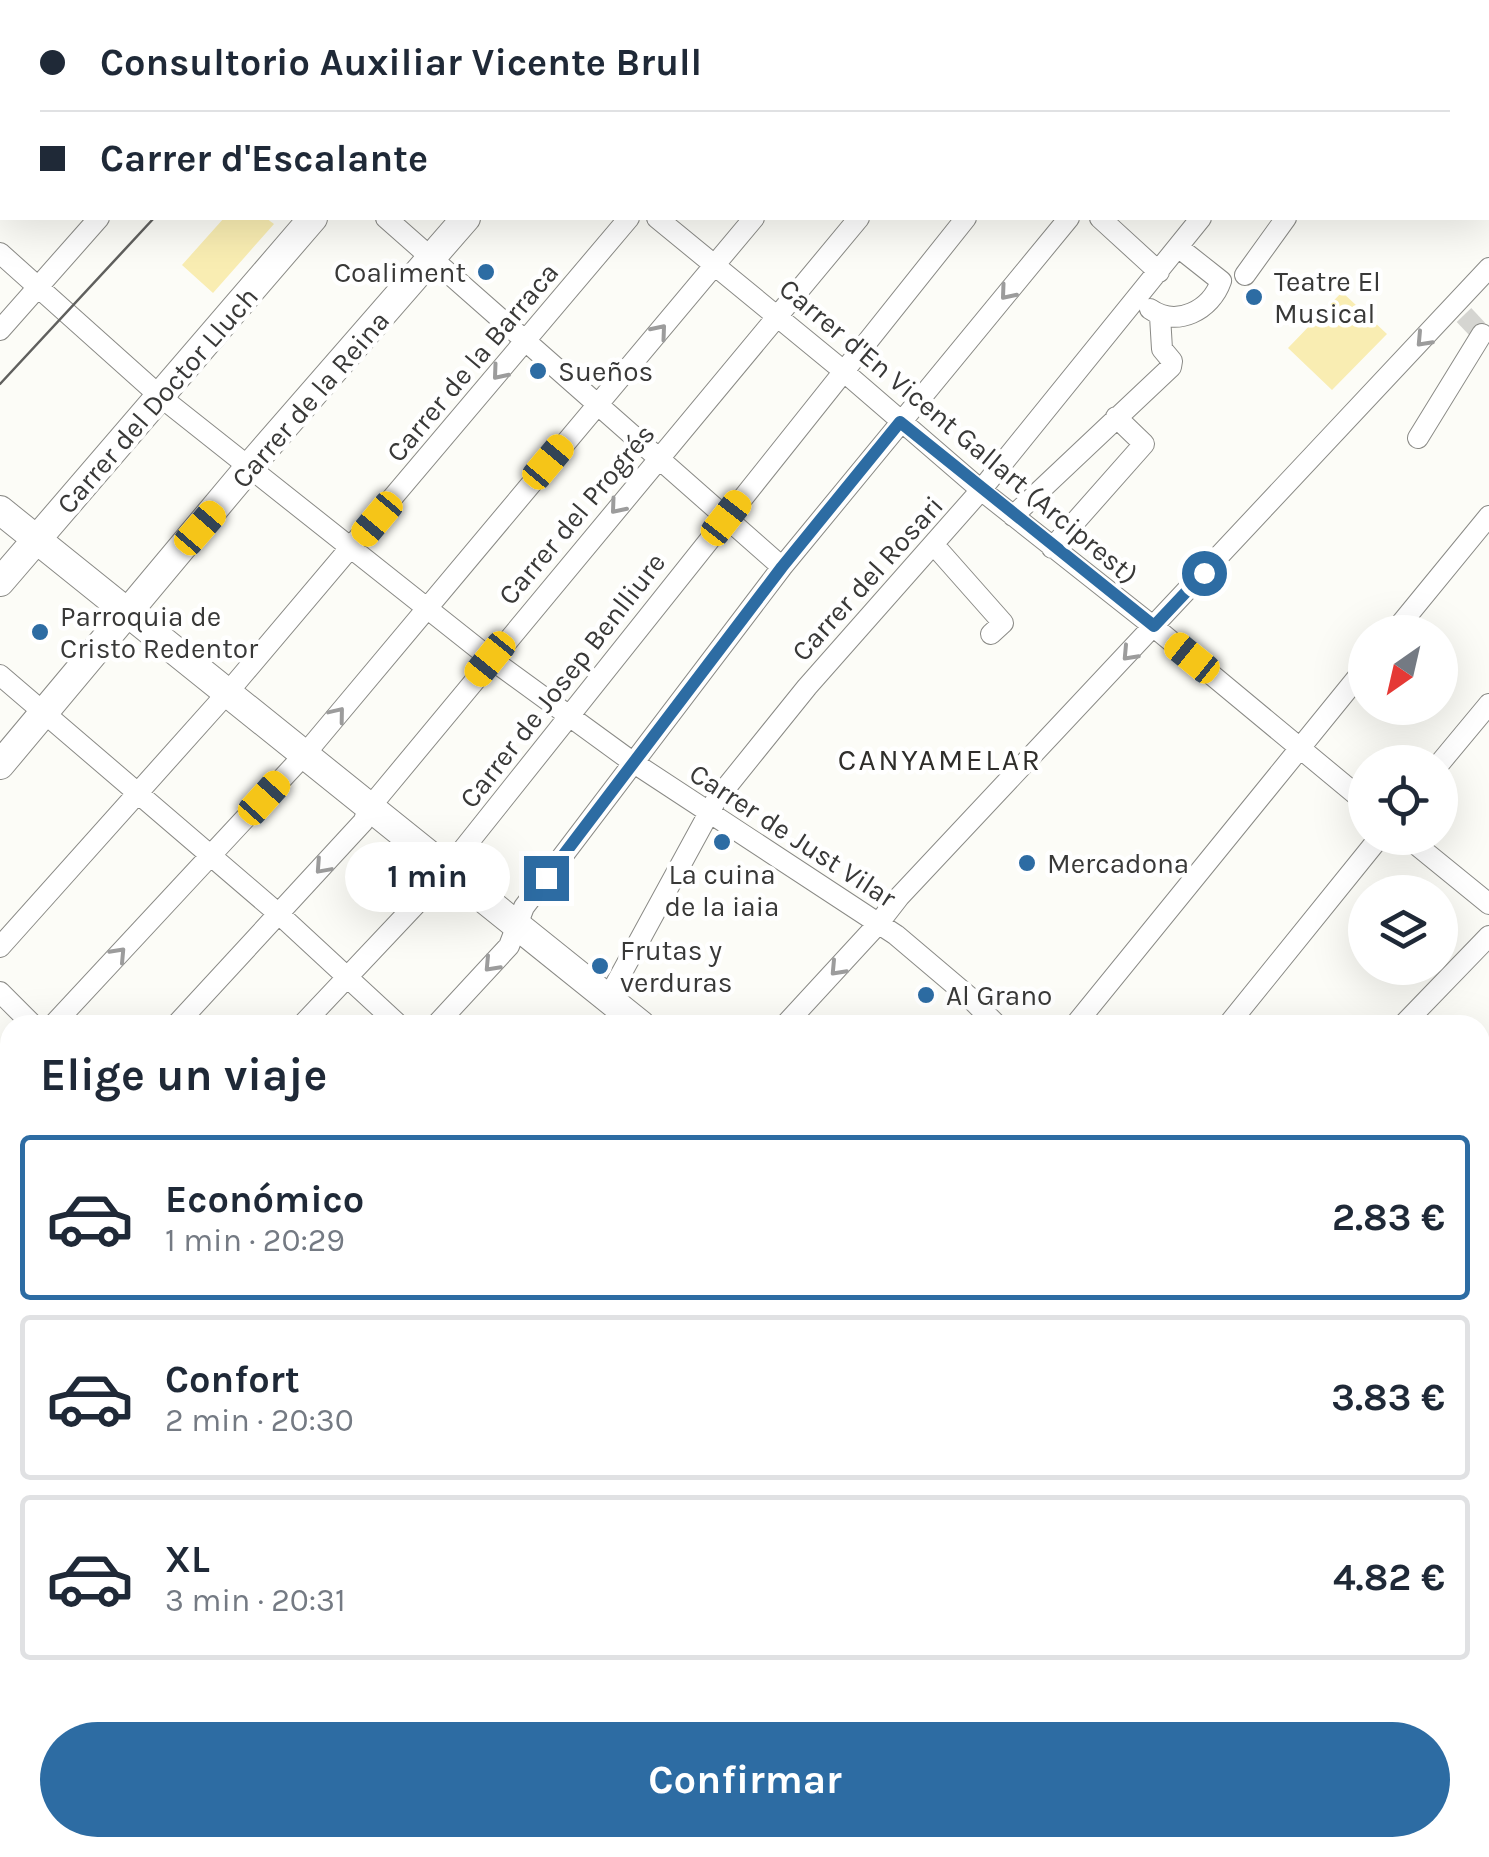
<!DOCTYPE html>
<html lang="es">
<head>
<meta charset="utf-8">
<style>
  :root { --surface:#fff; --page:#f6f6f7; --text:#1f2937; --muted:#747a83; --line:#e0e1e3; --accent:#2d6ca3 }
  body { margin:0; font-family:Karla,sans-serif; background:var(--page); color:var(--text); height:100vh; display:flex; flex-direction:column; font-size:38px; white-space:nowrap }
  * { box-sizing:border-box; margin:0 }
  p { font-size:32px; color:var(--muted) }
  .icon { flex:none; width:55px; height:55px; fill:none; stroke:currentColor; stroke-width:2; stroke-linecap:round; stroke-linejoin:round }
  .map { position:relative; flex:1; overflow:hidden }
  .sheet { position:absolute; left:0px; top:1015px; width:1490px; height:842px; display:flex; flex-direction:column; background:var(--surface); border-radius:30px 30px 0 0; box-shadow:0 10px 40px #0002 }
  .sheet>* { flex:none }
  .top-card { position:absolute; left:0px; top:0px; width:1490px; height:220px; box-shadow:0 10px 40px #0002; display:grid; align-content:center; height:220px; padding:0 40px; background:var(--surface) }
  .needle { width:65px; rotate:214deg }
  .buttons { position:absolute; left:1348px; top:615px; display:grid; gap:20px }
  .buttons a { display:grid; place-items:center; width:110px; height:110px; border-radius:50%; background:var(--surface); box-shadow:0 10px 40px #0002; font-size:50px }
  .end { position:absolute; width:45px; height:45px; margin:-22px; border:12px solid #2d6ca3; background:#fff; box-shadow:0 0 0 5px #fff }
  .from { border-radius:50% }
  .bubble { position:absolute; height:70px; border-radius:35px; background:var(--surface); box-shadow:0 10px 40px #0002; font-size:32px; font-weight:700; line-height:70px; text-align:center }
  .car { position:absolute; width:30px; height:60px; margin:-30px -15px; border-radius:12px; box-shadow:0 0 8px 2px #0007; background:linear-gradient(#f5c518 24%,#345 0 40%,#f5c518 0 76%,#345 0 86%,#f5c518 0) }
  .top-card b { display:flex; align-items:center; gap:35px; height:95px; font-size:38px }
  .top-card b+b { border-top:2px solid var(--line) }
  .top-card i { width:25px; height:25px; background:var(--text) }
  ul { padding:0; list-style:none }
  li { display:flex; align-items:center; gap:30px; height:165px; margin:0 20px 15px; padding:0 20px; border:5px solid var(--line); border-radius:10px }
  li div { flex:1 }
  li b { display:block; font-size:38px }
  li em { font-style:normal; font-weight:700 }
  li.active { border-color:var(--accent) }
  li>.icon { width:90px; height:90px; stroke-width:1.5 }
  h2 { padding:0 40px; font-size:45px; line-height:120px }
  .button { display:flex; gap:20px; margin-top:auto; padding:20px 40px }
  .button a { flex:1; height:115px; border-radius:60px; background:var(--accent); color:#fff; font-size:40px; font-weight:700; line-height:115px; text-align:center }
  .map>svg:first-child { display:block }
</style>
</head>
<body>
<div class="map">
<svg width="1489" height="1857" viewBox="0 0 1489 1857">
  <rect width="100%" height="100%" fill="#fcfcf7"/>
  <path fill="#f9edb2" d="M 224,218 L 266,218 L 274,224 L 213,293 L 182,265 Z
    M 1342,292 L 1387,334 L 1332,390 L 1288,348 Z"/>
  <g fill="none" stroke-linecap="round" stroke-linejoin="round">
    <path stroke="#d5d5d1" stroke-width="20" stroke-dasharray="20 10" stroke-linecap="butt" d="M 1464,315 L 1482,334"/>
    <defs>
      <path id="street" d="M 160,0 L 163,2
        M 394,0 L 397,2
        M 858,0 L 861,2
        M 1292,0 L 1294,2
        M 111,2 L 113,0
        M 283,2 L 284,0
        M 812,2 L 814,0
        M 932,2 L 935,0
        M 1037,2 L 1039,0
        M 1139,2 L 1141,0
        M 1254,2 L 1257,0
        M 1370,2 L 1372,0
        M 1470,2 L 1472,0
        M 1488,117 L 1489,116
        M 0,124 L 2,121
        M 1488,179 L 1489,180
        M 386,218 L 782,567
        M 657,218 L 835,364 L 981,490 L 1154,627 L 1365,802
        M 1100,218 L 1159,272
        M 0,253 L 162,398 L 491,659 L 631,761 L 896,935 L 968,996 L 997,1025
        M 1245,275 L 1286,218
        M 1150,309 C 1177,328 1211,310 1221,281 L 1178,247
        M 0,330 L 99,218
        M 1418,438 L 1482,334
        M 1013,516 L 1171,367 L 1172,361 L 1162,349 L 1160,316
        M 934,545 L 1003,623 L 991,634
        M 1052,548 L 1144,444 L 1116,417
        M 1394,632 L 1489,516
        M 0,675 L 280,915 L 399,1025
        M 1440,763 L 1489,704
        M 1408,838 L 1489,904
        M 0,947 L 229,691 L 629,218
        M 0,992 L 33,1025
        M 608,998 L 716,800 L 807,687 L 981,490 L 1201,218
        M 53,1025 L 305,754 L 754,218
        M 176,1025 L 363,822 L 370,807 L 859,218
        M 302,1025 L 437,882 L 966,218
        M 436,1025 L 509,946 L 524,907 L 782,567 L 1069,218
        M 785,1025 L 878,924 L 899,897 L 1489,268
        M 1075,1025 L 1365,668
        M 1228,1025 L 1379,838
        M 1403,1025 L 1489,936
        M 0,1081 L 10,1071
        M 0,1210 L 10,1200
        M 0,1349 L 10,1338
        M 0,1488 L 10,1477
        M 0,1513 L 10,1522
        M 1480,1525 L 1489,1532
        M 1480,1697 L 1489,1704
        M 0,1714 L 10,1703
        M 0,1737 L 10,1748
        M 1480,1749 L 1489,1742
        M 0,1845 L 10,1835
        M 407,1848 L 414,1857
        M 609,1848 L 619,1857
        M 1447,1848 L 1458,1857
        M 90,1857 L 101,1848
        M 307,1857 L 318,1848
        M 542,1857 L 553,1848
        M 761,1857 L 771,1848
        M 1126,1857 L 1135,1848
        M 1332,1857 L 1346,1848"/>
      <path id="secondary" d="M 493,2 L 495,0
        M 650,2 L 652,0
        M 0,510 L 641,1025
        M 0,582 L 313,218
        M 0,765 L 250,466 L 466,218"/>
      <path id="primary" d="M 1480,1190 L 1489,1181
        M 1480,1240 L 1489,1230
        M 968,1857 L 971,1848
        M 1004,1857 L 1007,1848"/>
    </defs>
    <use href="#street" stroke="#8a8a86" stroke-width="22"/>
    <use href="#secondary" stroke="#8a8a86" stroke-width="30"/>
    <use href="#primary" stroke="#8a8a86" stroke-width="32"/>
    <use href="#street" stroke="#fff" stroke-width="20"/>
    <use href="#secondary" stroke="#fff" stroke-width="28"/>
    <use href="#primary" stroke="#fff" stroke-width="30"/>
    <path stroke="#60605e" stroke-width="2.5" d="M 315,2 L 316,0
      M 0,384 L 154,218"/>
  </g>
  <defs><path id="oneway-chevron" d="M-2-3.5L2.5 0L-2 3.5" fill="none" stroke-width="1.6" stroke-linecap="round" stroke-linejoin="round" transform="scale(2.5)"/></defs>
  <g stroke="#9c9c9c">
    <use href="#oneway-chevron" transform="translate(1007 293) rotate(130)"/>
    <use href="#oneway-chevron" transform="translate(660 331) rotate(-50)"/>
    <use href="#oneway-chevron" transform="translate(1423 340) rotate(133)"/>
    <use href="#oneway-chevron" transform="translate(499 373) rotate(130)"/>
    <use href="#oneway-chevron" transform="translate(617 507) rotate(130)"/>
    <use href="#oneway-chevron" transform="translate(1129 654) rotate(133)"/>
    <use href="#oneway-chevron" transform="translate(338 714) rotate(-51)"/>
    <use href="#oneway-chevron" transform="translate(322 867) rotate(132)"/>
    <use href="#oneway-chevron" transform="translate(119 954) rotate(-47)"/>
    <use href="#oneway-chevron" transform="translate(491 965) rotate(133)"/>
    <use href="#oneway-chevron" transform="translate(837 969) rotate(133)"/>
  </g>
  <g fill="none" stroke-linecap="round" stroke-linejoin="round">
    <path stroke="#2d6ca3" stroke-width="12" d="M 546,878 L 782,567 L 900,422 L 1154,626 L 1204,573"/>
  </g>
  <g fill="#2d6ca3" stroke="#fff" stroke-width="4">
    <circle cx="486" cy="272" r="10"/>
    <circle cx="1254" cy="297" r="10"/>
    <circle cx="538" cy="371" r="10"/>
    <circle cx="40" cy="632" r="10"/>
    <circle cx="722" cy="842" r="10"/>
    <circle cx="1027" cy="863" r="10"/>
    <circle cx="600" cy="966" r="10"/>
    <circle cx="926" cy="995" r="10"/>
  </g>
  <g text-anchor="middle" stroke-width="9" stroke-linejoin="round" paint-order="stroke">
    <g font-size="28" fill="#393938" stroke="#fff" text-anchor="start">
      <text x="466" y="282" text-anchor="end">Coaliment</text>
      <text x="1274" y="291">Teatre El<tspan x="1274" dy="32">Musical</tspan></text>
      <text x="558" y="381">Sueños</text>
      <text x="60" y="626">Parroquia de<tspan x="60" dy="32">Cristo Redentor</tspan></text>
      <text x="1047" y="873">Mercadona</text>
      <text x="722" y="884" text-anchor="middle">La cuina<tspan x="722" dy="32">de la iaia</tspan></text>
      <text x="620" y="960">Frutas y<tspan x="620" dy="32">verduras</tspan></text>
      <text x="946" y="1005">Al Grano</text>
    </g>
    <g font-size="28" fill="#393938" stroke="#fff">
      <text transform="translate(472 362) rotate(-50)" y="10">Carrer de la Barraca</text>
      <text transform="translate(310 399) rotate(-49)" y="10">Carrer de la Reina</text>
      <text transform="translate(157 400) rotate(-49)" y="10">Carrer del Doctor Lluch</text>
      <text transform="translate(959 431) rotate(40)" y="10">Carrer d'En Vicent Gallart (Arciprest)</text>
      <text transform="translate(576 514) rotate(-50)" y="10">Carrer del Progrés</text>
      <text transform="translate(867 578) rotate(-48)" y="10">Carrer del Rosari</text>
      <text transform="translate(562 680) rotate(-52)" y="10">Carrer de Josep Benlliure</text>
      <text transform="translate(793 835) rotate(33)" y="10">Carrer de Just Vilar</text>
    </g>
    <g font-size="30" letter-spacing="2.5" fill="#2f2e2b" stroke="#fff">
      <text x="940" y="770">CANYAMELAR</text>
    </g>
  </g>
</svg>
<div class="buttons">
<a><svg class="needle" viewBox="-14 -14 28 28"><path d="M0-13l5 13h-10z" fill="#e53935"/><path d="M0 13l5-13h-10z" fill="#747a83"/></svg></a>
<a><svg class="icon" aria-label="locate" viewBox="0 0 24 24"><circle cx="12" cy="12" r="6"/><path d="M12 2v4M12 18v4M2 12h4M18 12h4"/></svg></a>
<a><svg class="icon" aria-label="layers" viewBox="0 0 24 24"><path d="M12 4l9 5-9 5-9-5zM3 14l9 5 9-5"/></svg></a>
</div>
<i class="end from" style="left:1204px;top:573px"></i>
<i class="end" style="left:546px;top:878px"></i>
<div class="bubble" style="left:345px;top:842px;width:165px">1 min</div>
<i class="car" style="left:548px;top:462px;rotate:40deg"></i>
<i class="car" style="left:726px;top:518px;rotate:38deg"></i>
<i class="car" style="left:377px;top:519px;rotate:220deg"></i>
<i class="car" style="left:200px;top:528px;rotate:41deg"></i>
<i class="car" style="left:1192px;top:658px;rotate:309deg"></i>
<i class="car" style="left:490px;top:659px;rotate:219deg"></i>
<i class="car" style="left:264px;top:798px;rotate:42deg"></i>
<div class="top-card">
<b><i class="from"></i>Consultorio Auxiliar Vicente Brull</b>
<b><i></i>Carrer d'Escalante</b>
</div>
<section class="sheet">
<h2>Elige un viaje</h2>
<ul>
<li class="active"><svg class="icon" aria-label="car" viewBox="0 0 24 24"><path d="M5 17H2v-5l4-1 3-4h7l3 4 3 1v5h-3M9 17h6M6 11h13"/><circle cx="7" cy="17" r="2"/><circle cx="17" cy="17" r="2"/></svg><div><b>Económico</b><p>1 min · 20:29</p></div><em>2.83 €</em></li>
<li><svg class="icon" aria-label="car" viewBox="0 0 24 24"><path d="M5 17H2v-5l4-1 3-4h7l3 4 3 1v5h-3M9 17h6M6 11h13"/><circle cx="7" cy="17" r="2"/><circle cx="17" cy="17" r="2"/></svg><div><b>Confort</b><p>2 min · 20:30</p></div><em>3.83 €</em></li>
<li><svg class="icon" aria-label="car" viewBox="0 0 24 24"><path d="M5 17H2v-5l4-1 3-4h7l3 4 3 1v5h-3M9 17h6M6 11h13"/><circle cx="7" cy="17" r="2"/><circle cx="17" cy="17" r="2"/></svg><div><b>XL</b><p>3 min · 20:31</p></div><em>4.82 €</em></li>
</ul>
<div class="button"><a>Confirmar</a></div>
</section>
</div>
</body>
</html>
